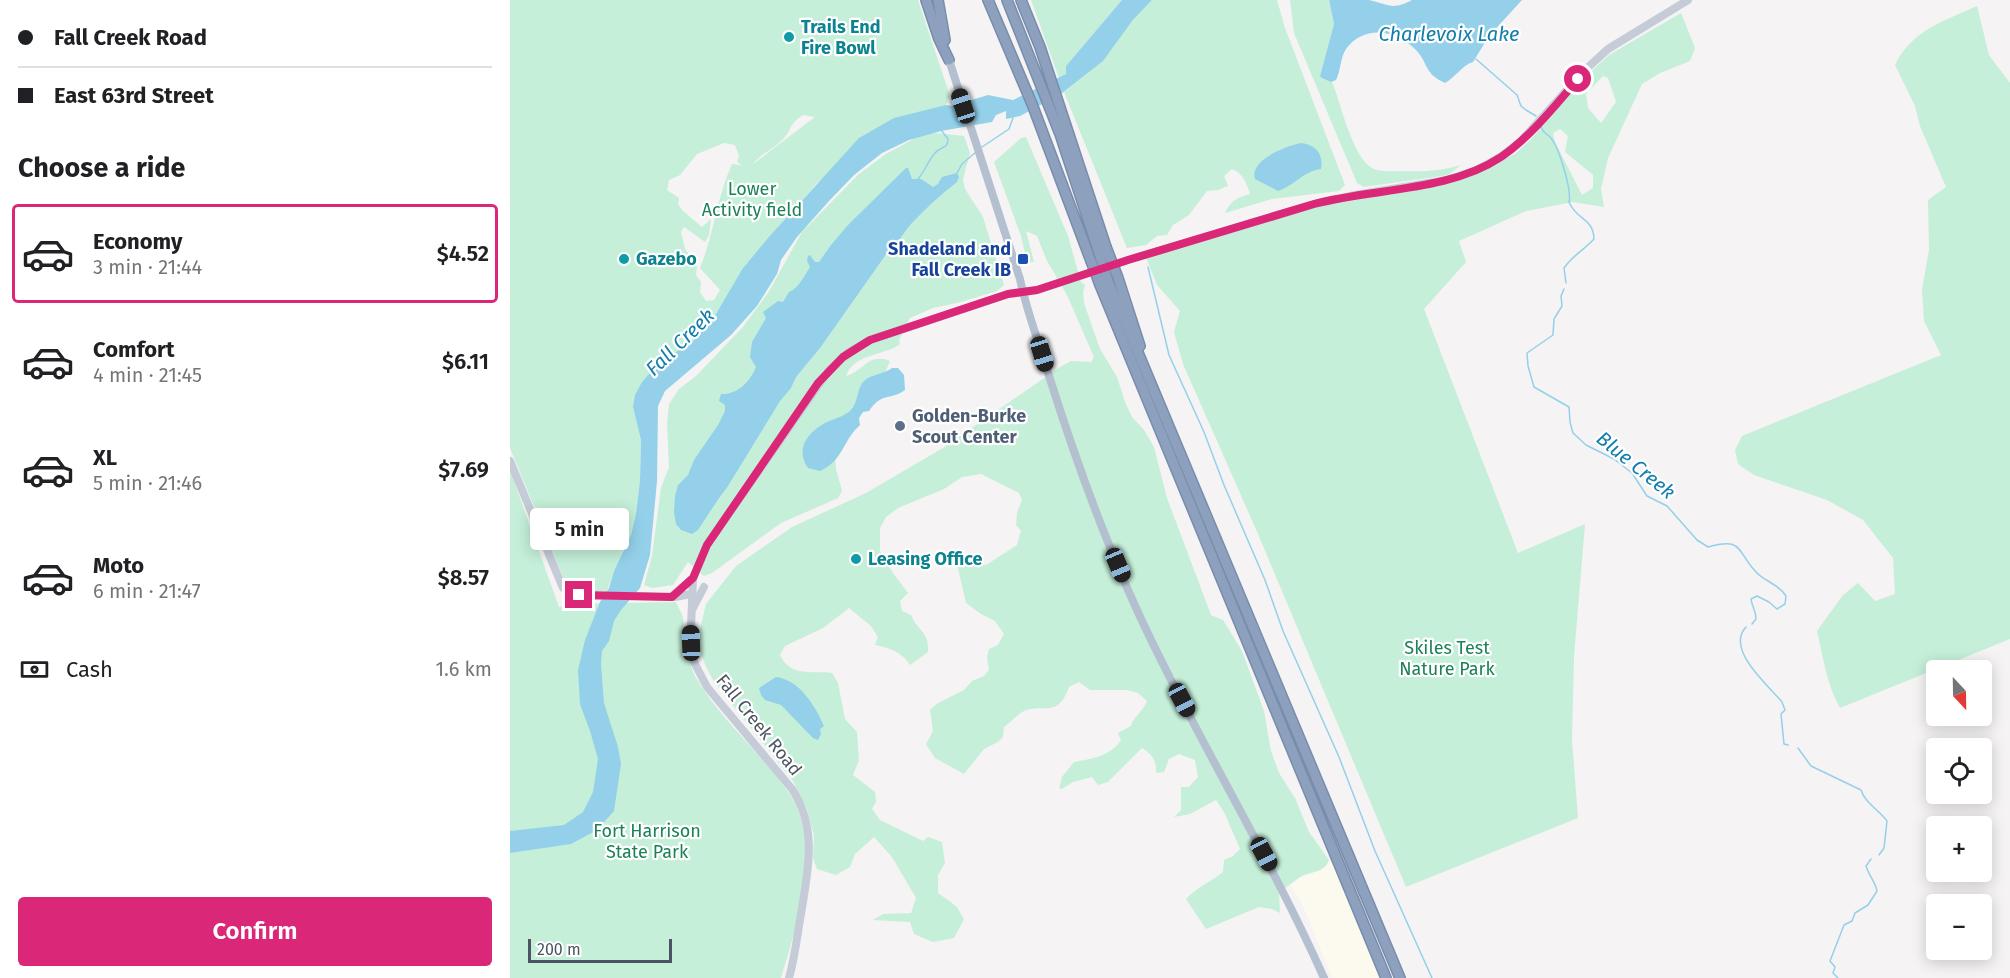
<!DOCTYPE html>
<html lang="en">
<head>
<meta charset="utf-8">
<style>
  :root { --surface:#fff; --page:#f2f2f2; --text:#202124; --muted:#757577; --line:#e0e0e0; --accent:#db2777 }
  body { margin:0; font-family:"Fira Sans",sans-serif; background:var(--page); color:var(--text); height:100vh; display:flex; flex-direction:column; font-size:22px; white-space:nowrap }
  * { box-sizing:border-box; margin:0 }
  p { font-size:20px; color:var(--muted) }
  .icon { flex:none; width:33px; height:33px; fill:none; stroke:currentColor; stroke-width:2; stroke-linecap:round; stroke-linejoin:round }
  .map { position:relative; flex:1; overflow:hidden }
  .panel { display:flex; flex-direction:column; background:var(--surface); width:510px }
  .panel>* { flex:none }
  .top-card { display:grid; align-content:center; height:132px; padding:0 18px; background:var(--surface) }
  .needle { width:39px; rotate:158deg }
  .fabs { position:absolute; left:1416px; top:660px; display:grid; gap:12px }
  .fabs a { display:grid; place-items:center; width:66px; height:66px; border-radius:6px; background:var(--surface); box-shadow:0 3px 15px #0003; font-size:30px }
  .scale { position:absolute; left:18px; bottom:15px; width:144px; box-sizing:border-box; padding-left:6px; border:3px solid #4b5460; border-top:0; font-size:16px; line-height:21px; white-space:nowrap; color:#4b5460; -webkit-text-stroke:4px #fff; paint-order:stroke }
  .end { position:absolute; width:27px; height:27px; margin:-14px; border:8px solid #db2777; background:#fff; box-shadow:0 0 0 3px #fff }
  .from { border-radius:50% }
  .bubble { position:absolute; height:42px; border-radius:6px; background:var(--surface); box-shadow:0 3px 15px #0003; font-size:20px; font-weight:600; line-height:42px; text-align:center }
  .car { position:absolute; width:18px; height:36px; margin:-18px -9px; border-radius:8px; box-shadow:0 0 4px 2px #0007; background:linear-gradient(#222 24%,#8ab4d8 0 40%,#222 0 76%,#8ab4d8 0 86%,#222 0) }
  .top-card b { display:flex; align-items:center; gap:21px; height:57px; font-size:22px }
  .top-card b+b { border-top:2px solid var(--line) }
  .top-card i { width:15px; height:15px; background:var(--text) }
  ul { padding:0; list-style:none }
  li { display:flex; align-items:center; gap:18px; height:99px; margin:0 12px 9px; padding:0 6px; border:3px solid transparent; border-radius:6px }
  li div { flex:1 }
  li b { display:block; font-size:22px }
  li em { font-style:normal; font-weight:600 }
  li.current { border-color:var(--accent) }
  li>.icon { width:54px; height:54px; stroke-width:1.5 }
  h2 { padding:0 18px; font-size:27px; line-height:72px }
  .pay { display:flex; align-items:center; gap:15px; height:66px; padding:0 18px; font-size:22px }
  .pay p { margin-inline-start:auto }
  .button { display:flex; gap:12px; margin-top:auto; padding:12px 18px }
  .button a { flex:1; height:69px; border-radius:6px; background:var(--accent); color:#fff; font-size:24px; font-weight:600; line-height:69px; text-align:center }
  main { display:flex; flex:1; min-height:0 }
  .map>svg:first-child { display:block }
</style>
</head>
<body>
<main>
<section class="panel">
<div class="top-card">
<b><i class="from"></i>Fall Creek Road</b>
<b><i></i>East 63rd Street</b>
</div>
<h2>Choose a ride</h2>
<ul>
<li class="current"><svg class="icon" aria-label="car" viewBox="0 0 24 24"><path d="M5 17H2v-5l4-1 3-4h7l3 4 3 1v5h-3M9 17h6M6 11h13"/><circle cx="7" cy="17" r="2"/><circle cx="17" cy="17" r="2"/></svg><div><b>Economy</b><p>3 min · 21:44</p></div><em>$4.52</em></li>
<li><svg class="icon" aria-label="car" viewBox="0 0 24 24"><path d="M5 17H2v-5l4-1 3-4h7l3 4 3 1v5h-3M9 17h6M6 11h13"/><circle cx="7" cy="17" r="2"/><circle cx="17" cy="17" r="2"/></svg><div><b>Comfort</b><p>4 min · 21:45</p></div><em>$6.11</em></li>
<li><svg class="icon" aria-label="car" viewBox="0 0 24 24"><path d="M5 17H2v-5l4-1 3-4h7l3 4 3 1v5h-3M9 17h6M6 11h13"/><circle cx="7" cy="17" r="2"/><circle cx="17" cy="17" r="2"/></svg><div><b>XL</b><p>5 min · 21:46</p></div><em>$7.69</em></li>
<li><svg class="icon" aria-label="car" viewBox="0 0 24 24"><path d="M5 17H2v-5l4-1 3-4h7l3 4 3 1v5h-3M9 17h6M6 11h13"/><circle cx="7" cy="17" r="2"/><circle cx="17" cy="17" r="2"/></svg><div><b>Moto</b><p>6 min · 21:47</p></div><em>$8.57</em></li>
</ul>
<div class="pay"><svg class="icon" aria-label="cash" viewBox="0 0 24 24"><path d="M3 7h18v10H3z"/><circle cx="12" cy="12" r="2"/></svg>Cash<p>1.6 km</p></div>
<div class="button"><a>Confirm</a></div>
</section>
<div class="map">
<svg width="1500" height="978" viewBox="0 0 1500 978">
  <rect width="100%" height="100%" fill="#f5f3f3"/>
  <path fill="#fcfaef" d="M 819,860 L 822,862 L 871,978 L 822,978 L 793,906 L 780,885 L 789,878 L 811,870 L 817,865 Z"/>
  <path fill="#c5efd9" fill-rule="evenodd" d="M 0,0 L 408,0 L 440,96 L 436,105 L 420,111 L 308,182 L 236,264 L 203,319 L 192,329 L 187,338 L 148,364 L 123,407 L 131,440 L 130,480 L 126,514 L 121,535 L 104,571 L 97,591 C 84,591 65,594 56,584 L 0,448 ZM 293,115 L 305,117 L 243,164 C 251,153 263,150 272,140 C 283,130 277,125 293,115 ZM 214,143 L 225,145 L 229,156 L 227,162 L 232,165 L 222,164 C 207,197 204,234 190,268 L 210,290 L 204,300 L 196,301 L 190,292 L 191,282 L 186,275 L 187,266 L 175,249 L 171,232 L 174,227 L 195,242 L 199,235 L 201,219 L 192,227 L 173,211 L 168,204 L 169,198 L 157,190 L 159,180 L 170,175 L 187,154 Z
    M 521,0 L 612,0 L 556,66 L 556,74 L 549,78 Z
    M 642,0 L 767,0 L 775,28 L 835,185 L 829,191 L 762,199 L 715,213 C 721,200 728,197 740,194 C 737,184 733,173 722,169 L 714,176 L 718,186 L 708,190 L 697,191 L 679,215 L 663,225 L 657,235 L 647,236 L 636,245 L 617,248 L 554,92 L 578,73 L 622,21 Z
    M 780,0 L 819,0 L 824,24 L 810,76 L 822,82 C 832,106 840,149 859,166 C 867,173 882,171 891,171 C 912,172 931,171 951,165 L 938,175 L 854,187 L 847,183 L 784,33 Z
    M 1467,6 L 1479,55 L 1500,83 L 1500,639 L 1330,708 C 1317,685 1313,657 1307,631 L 1333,595 L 1348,583 L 1365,601 L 1385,594 L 1383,558 L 1353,520 L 1317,500 L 1244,475 L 1228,464 L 1225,450 L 1232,436 L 1431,355 L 1414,321 L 1412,289 L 1419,250 L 1418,200 L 1436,187 L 1410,126 L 1405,106 L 1385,65 C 1402,30 1434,21 1467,6 Z
    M 1171,13 L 1185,48 L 1180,61 L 1150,73 L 1132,84 L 1098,158 L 1091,189 L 1094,207 L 1063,202 L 1016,211 L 949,241 L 956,262 L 914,309 L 1008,553 L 1075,524 L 1064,656 L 1062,740 L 1068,818 L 896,887 L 748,534 L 673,364 L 664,332 L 670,311 L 647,285 L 635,255 L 845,195 L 961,172 L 996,153 L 998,157 L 1005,154 L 1023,137 L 1073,79 L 1099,55 ZM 1093,76 L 1098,78 L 1106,102 L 1091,123 L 1078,108 L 1076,94 ZM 1050,129 L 1058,136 L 1055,152 L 1083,175 L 1083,188 L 1072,195 L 1045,142 L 1043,133 Z
    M 416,132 L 454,136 L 460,153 L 453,179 L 455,189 L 473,217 L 494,285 L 487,291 L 451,302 L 423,308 L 400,318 L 389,340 L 390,344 C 375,356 344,353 336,376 C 353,372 358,352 380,361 L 375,373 L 324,443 L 326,469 L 332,491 L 328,498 L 271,523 L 202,573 L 194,576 L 178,562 L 163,585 L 142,588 L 134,585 L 142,556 L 151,488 L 159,467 L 157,424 L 159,404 L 169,389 L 186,376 L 232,328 L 258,293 L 292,232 L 349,174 L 376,154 Z
    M 516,137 L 558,236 L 571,282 L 575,285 L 573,293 L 574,303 L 590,349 L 607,377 L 615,402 L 622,417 L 634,430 L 644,447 L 657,498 L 701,615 L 713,620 L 732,651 L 754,711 L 761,751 L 769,773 L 785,798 L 799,832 L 819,860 C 815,873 800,871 790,877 C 782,882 776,888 769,893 L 770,913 L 762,909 L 749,907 L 696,929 L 676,899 C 687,887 701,882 713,872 L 714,860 L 723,856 L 730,849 L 714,812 L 706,800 L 680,814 L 664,817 L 671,810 L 671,787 L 679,787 L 688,777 L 685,760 L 669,754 L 659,759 L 654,772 L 646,773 C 647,761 642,754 632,748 L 598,782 L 588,785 L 582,777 L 563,782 L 552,789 L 549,788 L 552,777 L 564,762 C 581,759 601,756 611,740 L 608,733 L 621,726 C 623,717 633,712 637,701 L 628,693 L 617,690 L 580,690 L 569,682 L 559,687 C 547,721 531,701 512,712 C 506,716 500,723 494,727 L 493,737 L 488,742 L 474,749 L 454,774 L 425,758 L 416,744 L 423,731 L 420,710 L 428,703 L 454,690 L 462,681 L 474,676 L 479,670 L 477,657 L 479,649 L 488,645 L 494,634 L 485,621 L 471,614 L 456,603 L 447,564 L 448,558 L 456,556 L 465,563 L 476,565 L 507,545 L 511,531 L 506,525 L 507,513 L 512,500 L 509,493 L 471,474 L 452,477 L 434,489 L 388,508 L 376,517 L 370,528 L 370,551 L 383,573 L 398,593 L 390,601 L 392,611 L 401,615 C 408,632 419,630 418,652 L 400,665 C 392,652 380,648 365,645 L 368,637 L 361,626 L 339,608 L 313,628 L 275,646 L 270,655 C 281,678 301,670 322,673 L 328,683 L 335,719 L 347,732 L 349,760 L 343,775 L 365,792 L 366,802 L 362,809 L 370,820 L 413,841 L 418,837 L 432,842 L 435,863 L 428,875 L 428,893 L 446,906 L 454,919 L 444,938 L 423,942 L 404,934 L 400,922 L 363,920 L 373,914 L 401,913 L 406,898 L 382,857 L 364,837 L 345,854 L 340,867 L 326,875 L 307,869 L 303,858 L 304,836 L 297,809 L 283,781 L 203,680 L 196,667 L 187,642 L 196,604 L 226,566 L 282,527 L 356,493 L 433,448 L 550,367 L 561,361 L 581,362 L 584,357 L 557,295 L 537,261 L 527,236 L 516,231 L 524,262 L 517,262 L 511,236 L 484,162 L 511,138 Z
    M 0,470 L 49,607 L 65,604 L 166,602 C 168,608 172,612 173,618 C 174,622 173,627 174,632 C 176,644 179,664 185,676 C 210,720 251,752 279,793 C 313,842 287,926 271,978 L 0,978 Z"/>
  <path fill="#94d0ea" d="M 612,0 L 642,0 L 622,21 L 593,61 L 551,94 L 510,116 L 496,119 L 496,111 L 486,115 L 482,122 L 431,131 L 399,140 L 372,153 L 344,175 L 319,201 L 287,237 L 271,260 L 267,274 L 247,306 L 221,335 L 155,391 L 148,406 L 147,481 L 140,555 L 130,588 L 111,610 L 104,621 L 99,641 L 92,651 L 91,664 L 94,703 L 108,747 L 111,764 L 104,811 L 87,830 L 61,844 L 0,853 L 0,831 L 54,825 L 73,812 L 83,792 L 88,759 L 80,731 L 70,704 L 68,670 L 75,640 L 90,602 L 99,588 L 104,571 L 121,535 L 126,514 L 130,480 L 131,440 L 123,407 L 125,395 L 132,382 L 148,364 L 187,338 L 192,329 L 203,319 L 233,268 L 258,238 L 349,138 L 384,118 L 436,105 L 442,106 L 478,95 L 503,100 L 556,74 L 556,66 Z
    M 819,0 C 832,0 847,0 859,0 C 878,4 882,11 902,0 L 1012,0 L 979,36 L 963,62 C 952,65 946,77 935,83 C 913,73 919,63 905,49 C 886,30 854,24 836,49 C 830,58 831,70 826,80 L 821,82 L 812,78 L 810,76 L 824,24 Z
    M 791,143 C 805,144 814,154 811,169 C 794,171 785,185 768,191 L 745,179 C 739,160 776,146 791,143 Z
    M 396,168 L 398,168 L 402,179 L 411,179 L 423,187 L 428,184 L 432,177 L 447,173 L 449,177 L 447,182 C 430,195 415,209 401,224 C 393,233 386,247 377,253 L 310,348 L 286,377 L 281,388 L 270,401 L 218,486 L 209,498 L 188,530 L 182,534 L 171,530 L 166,524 L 164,512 L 165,496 L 168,485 L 178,475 L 184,460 L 208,425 L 215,411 L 215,405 L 209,401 L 211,394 C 227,395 240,382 246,367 L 240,357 L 242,342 L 256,318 L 253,312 L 268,301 L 273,302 L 279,292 C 289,288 294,276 300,267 L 297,261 L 298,256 L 300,255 L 305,262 L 309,262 L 321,245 L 338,225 Z
    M 382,368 L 388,368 L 394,375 L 395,390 C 380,401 373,391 359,411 L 353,412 L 349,418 L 350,425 C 333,440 333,461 310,471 L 298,468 C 285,449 297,433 315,423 C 323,419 333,417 340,411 C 349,402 346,389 354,381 C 361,374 375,374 382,368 Z
    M 266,677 C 290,680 305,706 314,726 L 310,729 L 311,734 L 308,740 L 303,738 L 271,705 L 255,700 L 251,695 L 249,688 Z"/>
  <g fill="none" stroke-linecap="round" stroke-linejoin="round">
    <path stroke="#94d0ea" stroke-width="1.5" d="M 966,59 L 1007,95 L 1011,106 L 1016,110 L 1026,116
      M 1031,127 C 1033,133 1036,133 1040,137 C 1049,146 1062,191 1059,202 C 1067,221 1083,217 1084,239 C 1074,250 1063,255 1054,268 L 1056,283
      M 472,147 L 499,129 L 503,118
      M 447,173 L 452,164 L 466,152
      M 408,179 C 415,171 418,161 425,153 C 431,146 438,149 438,139 L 431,130
      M 638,267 L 659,355 L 694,432 L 714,485 L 755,580 L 773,631 L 829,757 L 865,851 L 922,978
      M 1054,289 L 1051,296 L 1052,306 L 1044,319 L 1043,335 L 1017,353 L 1018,366 L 1024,387 L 1059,407 L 1060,422 L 1063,433 L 1076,445 L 1104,459 L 1122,473 L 1137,496 L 1157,506 L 1187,540 L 1198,547 C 1234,537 1226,551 1246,572 C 1255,582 1269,584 1276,596 L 1275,604 L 1267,609 L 1259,602 L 1247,596 L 1241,599 C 1242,607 1246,611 1246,619 L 1242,624
      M 1236,627 C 1215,649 1258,685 1272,702 L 1275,710 L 1271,714 L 1274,744 L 1278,745
      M 1288,748 L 1301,766 L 1351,790 C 1355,803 1369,810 1377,821 L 1374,848 L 1369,855
      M 1328,978 L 1323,973 L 1325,967 L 1320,961 L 1334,925 L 1342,921 L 1345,913 L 1358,905 L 1367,891 C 1365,881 1359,876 1356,866 L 1361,859"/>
    <defs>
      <path id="highway" d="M 416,0 L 429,39 L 439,60
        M 428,0 L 435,40
        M 478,0 L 522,104 L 581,261
        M 497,0 L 550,134 L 588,250
        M 511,0 L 530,47 L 596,247
        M 608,278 L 630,346
        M 598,281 L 890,978
        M 590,285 L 876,978"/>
    </defs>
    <use href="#highway" stroke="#788cab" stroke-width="12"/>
    <path stroke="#c5ccd8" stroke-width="8" d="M 0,461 L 53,588 L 71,595 L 165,597 L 181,594
      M 162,596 L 183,578
      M 182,610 L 194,587
      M 279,978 C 285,957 287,936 291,914 C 298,870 308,829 282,789 L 197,687 L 184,662 L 181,646 L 181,627 L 183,579 L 197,545 L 319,370 L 339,352 L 360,340 L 498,294 L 527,290 L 618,260 L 804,204 L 845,195 L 937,180 L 967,170 L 992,156 L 1011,141 L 1075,70 L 1098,49 L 1178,0"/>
    <path stroke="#b4c0d0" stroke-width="8" d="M 439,60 L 510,279 C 517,313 530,345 540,379 C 570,474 605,569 650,658 C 703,765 765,868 814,978"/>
    <use href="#highway" stroke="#8da1bf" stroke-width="9"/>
    <defs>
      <path id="highway-bridge" d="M 596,247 L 608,278
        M 588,250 L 598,281
        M 581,261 L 590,285"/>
    </defs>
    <use href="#highway-bridge" stroke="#788cab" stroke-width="12" stroke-linecap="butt"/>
    <use href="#highway-bridge" stroke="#8da1bf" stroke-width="9"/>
  </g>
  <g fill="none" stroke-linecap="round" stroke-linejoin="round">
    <path stroke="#db2777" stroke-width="8" d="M 69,595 L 162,597 L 183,578 L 197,545 L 308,383 L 333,357 L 360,340 L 498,294 L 527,290 L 618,260 L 804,204 C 864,188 938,192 991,157 C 1020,137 1045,106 1068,79"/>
  </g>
  <g fill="#0f9aa8" stroke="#fff" stroke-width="2">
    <circle cx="279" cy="37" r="6"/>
    <circle cx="114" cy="259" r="6"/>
    <circle cx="346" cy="559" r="6"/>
  </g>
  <rect fill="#1a4fb4" stroke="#fff" stroke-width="2" x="507" y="253" width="12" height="12" rx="3"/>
  <circle fill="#5c6f8a" stroke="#fff" stroke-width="2" cx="390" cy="426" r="6"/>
  <g text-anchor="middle" stroke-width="4.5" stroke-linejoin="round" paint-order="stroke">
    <g font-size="18" font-weight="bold" fill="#0d838f" stroke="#fff" text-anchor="start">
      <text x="291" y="33">Trails End<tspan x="291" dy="21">Fire Bowl</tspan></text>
      <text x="126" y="265">Gazebo</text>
      <text x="358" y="565">Leasing Office</text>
    </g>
    <g font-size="18" fill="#1b8258" stroke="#fff">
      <text x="242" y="195">Lower<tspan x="242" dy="21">Activity field</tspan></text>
      <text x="937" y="654">Skiles Test<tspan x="937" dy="21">Nature Park</tspan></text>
      <text x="137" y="837">Fort Harrison<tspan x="137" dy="21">State Park</tspan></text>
    </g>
    <g font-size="18" font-weight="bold" fill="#164399" stroke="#fff" text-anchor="end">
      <text x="501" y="255">Shadeland and<tspan x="501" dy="21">Fall Creek IB</tspan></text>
    </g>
    <g font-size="18" font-weight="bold" fill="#4e5e75" stroke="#fff" text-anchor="start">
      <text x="402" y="422">Golden-Burke<tspan x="402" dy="21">Scout Center</tspan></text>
    </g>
    <g font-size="18" fill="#4b5460" stroke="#fff">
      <text transform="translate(249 725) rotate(51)" y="6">Fall Creek Road</text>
    </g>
    <g font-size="20" font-style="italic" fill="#127eac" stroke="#fff">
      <text x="939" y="41">Charlevoix Lake</text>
      <text transform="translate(170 342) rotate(-44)" y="7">Fall Creek</text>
      <text transform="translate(1126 465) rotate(39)" y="7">Blue Creek</text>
    </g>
  </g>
</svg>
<div class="fabs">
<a><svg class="needle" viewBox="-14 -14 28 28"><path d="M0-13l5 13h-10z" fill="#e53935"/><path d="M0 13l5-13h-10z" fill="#757577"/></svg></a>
<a><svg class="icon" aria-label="locate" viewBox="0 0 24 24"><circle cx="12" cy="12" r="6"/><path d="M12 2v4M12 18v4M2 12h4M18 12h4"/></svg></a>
<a>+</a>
<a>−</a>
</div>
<div class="scale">200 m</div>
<i class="end from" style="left:1068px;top:79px"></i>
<i class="end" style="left:69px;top:595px"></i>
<div class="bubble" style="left:20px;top:508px;width:99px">5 min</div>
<i class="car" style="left:453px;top:106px;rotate:342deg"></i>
<i class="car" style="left:532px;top:354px;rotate:163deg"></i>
<i class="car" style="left:608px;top:565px;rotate:157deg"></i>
<i class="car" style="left:181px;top:643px;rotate:358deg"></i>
<i class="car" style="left:672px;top:700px;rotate:152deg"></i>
<i class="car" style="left:754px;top:854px;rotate:152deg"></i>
</div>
</main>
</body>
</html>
